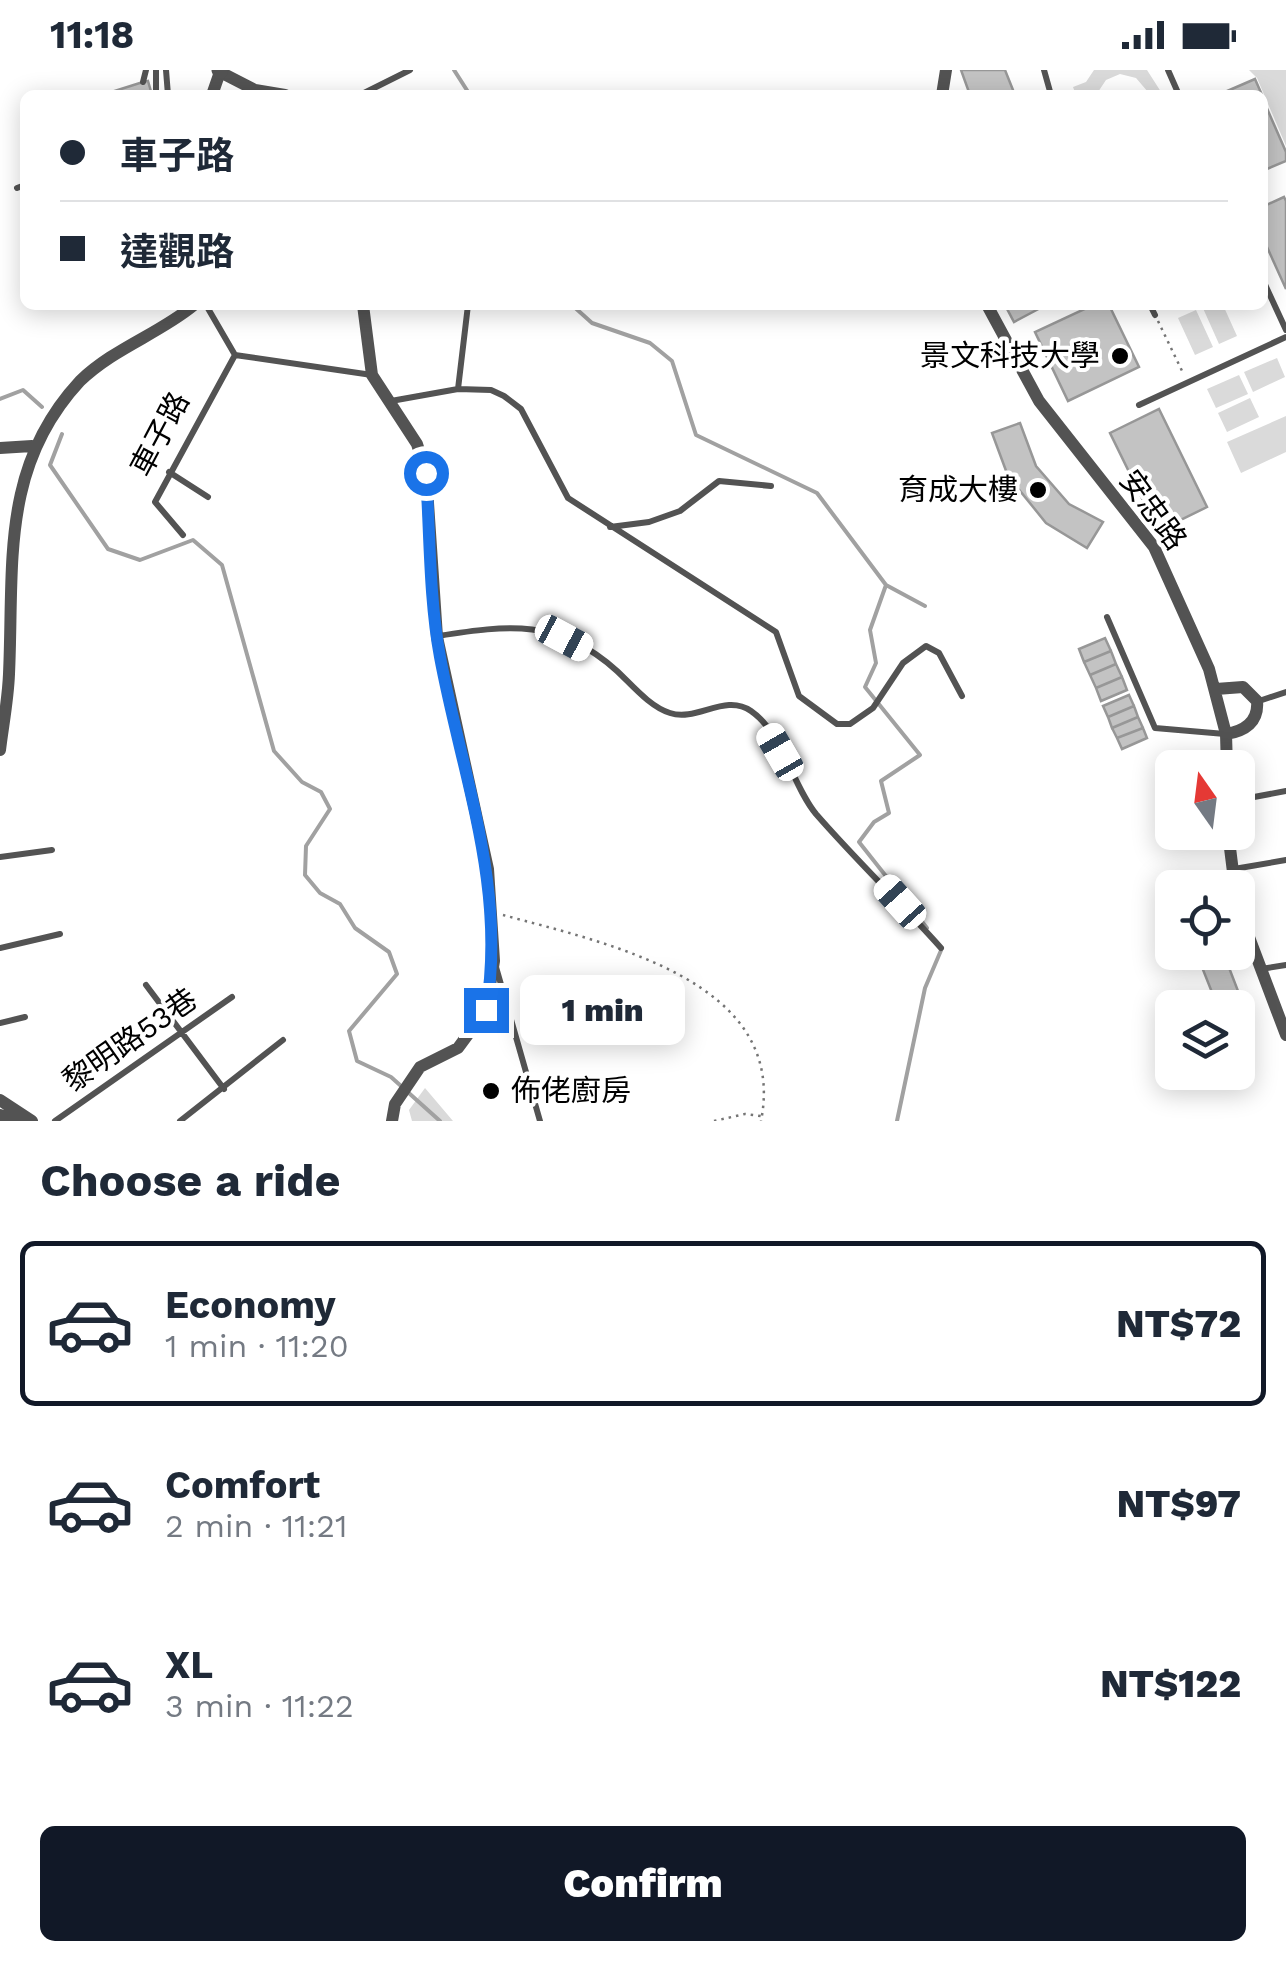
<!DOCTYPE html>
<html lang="en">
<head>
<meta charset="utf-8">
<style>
  :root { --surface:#fff; --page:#f2f2f3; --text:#1f2937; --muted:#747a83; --line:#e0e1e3; --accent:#111827 }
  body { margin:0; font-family:"Work Sans","Noto Sans TC",sans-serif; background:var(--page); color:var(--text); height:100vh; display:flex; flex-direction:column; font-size:38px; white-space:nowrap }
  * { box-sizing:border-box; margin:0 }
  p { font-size:32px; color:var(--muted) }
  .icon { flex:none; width:55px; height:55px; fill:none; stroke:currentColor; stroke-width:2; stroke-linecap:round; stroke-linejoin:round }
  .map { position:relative; height:1051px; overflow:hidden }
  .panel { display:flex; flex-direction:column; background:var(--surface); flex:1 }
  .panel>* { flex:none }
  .banner { position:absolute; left:20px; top:20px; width:1248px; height:220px; border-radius:15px; box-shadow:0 5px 25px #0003; display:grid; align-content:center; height:220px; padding:0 40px; background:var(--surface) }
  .needle { width:65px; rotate:346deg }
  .tools { position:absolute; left:1155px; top:680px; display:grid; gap:20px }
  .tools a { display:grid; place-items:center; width:100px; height:100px; border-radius:15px; background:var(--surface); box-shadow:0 5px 25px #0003; font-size:50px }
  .end { position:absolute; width:45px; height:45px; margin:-22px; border:12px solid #1a73e8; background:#fff; box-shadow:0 0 0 5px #fff }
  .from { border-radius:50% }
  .bubble { position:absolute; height:70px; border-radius:15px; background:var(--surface); box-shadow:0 5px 25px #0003; font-size:32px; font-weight:800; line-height:70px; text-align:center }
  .car { position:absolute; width:30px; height:60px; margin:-30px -15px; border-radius:12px; box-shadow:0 0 8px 2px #0007; background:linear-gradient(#fff 24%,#345 0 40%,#fff 0 76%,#345 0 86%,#fff 0) }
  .banner b { display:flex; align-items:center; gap:35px; height:95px; font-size:38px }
  .banner b+b { border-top:2px solid var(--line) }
  .banner i { width:25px; height:25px; background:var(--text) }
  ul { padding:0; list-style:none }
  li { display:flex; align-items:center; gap:30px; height:165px; margin:0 20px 15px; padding:0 20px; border:5px solid transparent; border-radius:15px }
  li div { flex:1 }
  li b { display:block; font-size:38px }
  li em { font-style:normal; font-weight:800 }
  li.current { border-color:var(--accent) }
  li>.icon { width:90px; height:90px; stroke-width:1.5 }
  h2 { padding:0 40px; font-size:45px; line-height:120px }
  .primary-button { display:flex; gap:20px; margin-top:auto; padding:20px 40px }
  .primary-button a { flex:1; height:115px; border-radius:15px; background:var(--accent); color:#fff; font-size:40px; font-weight:800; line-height:115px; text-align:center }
  .status { display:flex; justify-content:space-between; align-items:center; height:70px; padding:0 50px; background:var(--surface); direction:ltr }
  .status svg { height:28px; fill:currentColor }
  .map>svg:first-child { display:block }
</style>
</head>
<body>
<div class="status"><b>11:18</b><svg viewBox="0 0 49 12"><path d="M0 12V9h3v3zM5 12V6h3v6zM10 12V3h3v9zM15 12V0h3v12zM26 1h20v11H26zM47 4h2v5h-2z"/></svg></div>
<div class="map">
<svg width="1286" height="1051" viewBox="0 0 1286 1051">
  <rect width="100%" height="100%" fill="#fff"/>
  <path fill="#dadada" d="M 1094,0 L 1147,0 L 1163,25 L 1142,25 L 1148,22 L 1136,8 L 1120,4 L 1106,10 L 1096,25 L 1076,25 L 1073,17 L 1086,12 Z
    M 1249,0 L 1286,0 L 1286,76 L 1257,8 Z
    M 1223,235 L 1237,266 L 1219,274 L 1202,236 Z
    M 1196,240 L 1213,277 L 1195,285 L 1178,248 Z
    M 1277,288 L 1285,307 L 1253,322 L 1244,302 Z
    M 1239,305 L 1248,324 L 1216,338 L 1207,319 Z
    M 1250,328 L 1259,347 L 1227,362 L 1218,343 Z
    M 1286,346 L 1286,382 L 1241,403 L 1227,372 Z
    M 425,1018 L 453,1051 L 412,1051 L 409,1040 Z"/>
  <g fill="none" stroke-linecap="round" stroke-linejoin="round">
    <path stroke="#a1a1a1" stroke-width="4" d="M 454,0 L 470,25
      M 572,235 L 592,253 L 650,273 L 672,291 L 696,365 L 817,423 L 886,515 L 870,560 L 876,593 L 865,617 L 920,685 L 881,711 L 889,743 L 874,752 L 859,772 L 927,858
      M 0,329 L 23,320 L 42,337
      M 62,364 L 50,395 L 108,479 L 140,490 L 193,470 L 222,495 L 274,681 L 302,712 L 321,722 L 330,739 L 306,776 L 305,805 L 320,823 L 340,834 L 355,858 L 389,882 L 397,904 L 349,961 L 357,991 L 391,1007 L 440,1051
      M 886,515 L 925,536
      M 897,1051 L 925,918 L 942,878"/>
  </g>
  <path fill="#c3c3c3" stroke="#979797" stroke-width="2.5" d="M 961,0 L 1005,0 L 1015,25 L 970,25 Z
    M 1255,9 L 1262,25 L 1218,25 Z
    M 148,11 L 152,25 L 102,25 L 143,12 Z
    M 1262,27 L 1286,82 L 1286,91 L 1262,101 Z
    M 1284,127 L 1286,131 L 1286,219 L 1262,166 L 1262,137 Z
    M 1005,235 L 1046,235 L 1014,252 Z
    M 1093,235 L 1109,235 L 1139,297 L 1068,331 L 1035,262 Z
    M 1159,339 L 1207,437 L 1158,461 L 1110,363 Z
    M 1020,353 L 1036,396 L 1069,434 L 1103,452 L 1087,478 L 1046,453 L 1008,406 L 992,363 Z
    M 1105,568 L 1111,581 L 1084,592 L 1079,579 Z
    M 1111,581 L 1116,594 L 1090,605 L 1084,592 Z
    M 1116,594 L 1122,607 L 1096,618 L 1090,605 Z
    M 1122,607 L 1127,620 L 1101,631 L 1096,618 Z
    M 1129,625 L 1134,636 L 1108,647 L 1103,636 Z
    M 1134,636 L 1138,647 L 1112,658 L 1108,647 Z
    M 1138,647 L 1143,658 L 1117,668 L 1112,658 Z
    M 1143,658 L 1147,668 L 1122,679 L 1117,668 Z
    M 1196,882 L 1223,882 L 1238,921 L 1215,930 Z"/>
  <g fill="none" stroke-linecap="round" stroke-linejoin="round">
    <path stroke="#757575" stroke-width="2.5" stroke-dasharray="2.5 5" stroke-linecap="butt" d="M 1158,251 L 1183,303
      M 503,845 C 605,873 789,910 761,1051
      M 714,1051 L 745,1044 L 761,1046"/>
    <path stroke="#535353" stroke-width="6" d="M 156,0 L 156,25
      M 166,0 L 168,25
      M 1044,0 L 1051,25
      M 1168,0 L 1179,25
      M 143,12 L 146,0
      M 360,25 L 410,0
      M 17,118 L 25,115
      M 1262,208 L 1286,260
      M 206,235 L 235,285 L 372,305
      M 1150,235 L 1155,245
      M 458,319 L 468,235
      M 391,331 L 458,319 L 491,320 L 504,326 L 521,339 L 568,428 L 776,562 L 799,626 L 837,654 L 850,654 L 873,638 L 903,593 L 926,576 L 939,583 L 962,626
      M 1139,335 L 1286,267
      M 169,402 L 208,427
      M 610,457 L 649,452 L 680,441 L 719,411 L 771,416
      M 183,465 L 155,432 L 235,285
      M 1107,547 L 1155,658 L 1225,664
      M 438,566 C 508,555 559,548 617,601 C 632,615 650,637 670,643 C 697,652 725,623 751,641 C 783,663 792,715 816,744 C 856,790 901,833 941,878
      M 1259,631 L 1286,622
      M 1162,722 L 1172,749
      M 1238,730 L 1286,721
      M 0,787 L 52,780
      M 1234,799 L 1286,790
      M 0,878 L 60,864
      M 496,897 L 540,1051
      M 1261,899 L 1286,895
      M 146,915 L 224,1019
      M 0,953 L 25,947
      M 55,1051 L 232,927
      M 180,1051 L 283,970"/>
    <path stroke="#535353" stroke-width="12" d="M 212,25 L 220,2 L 255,20 L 285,25
      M 942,25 L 946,0
      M 363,235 L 372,305 L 417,374 L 426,403 L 437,567 L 488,799 L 494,891 L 486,940 L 458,978 L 420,997 L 395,1034 L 392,1051
      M 987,235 L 1039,331 L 1154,477 L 1209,599 L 1226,664 L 1227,698
      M 0,378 L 32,376
      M 1216,619 L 1243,617 L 1257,631 C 1259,652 1245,661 1226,664
      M 0,680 C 3,655 8,630 9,604 C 14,494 0,397 80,311 C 114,278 159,264 194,235
      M 1228,762 L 1235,818
      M 1238,838 L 1286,965
      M 0,1030 L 32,1051
      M 0,1045 L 20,1051"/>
    <path stroke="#535353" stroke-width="15" d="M 219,0 L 220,2"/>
  </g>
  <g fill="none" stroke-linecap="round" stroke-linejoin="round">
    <path stroke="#1a73e8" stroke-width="12" d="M 426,403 C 430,464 429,527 440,587 C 462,705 507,818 486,940"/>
  </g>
  <g fill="#000" stroke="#fff" stroke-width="4">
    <circle cx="1120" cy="286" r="10"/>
    <circle cx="1038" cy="420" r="10"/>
    <circle cx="491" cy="1021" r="10"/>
  </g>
  <g text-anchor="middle" stroke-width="8" stroke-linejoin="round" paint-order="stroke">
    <g font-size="30" fill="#000" stroke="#fff" text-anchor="end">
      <text x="1100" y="296">景文科技大學</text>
      <text x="1018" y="430">育成大樓</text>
      <text x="511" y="1031" text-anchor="start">佈佬廚房</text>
    </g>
    <g font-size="30" fill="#000" stroke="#fff">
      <text transform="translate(160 364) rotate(-62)" y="10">車子路</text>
      <text transform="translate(1153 440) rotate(54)" y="10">安忠路</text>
      <text transform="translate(130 970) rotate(-35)" y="10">黎明路53巷</text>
    </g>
  </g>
</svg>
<div class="tools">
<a><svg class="needle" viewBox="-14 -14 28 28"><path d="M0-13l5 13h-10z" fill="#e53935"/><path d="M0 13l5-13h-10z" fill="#747a83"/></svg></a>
<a><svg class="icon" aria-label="locate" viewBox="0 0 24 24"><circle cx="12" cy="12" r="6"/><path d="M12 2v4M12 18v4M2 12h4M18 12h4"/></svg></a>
<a><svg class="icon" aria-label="layers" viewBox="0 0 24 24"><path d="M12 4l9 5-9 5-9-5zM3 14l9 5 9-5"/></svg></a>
</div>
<i class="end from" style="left:426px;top:403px"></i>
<i class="end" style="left:486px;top:940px"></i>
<div class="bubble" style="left:520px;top:905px;width:165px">1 min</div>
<i class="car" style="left:564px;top:568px;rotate:118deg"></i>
<i class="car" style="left:780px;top:682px;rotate:330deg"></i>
<i class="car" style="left:900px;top:832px;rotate:318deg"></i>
<div class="banner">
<b><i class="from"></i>車子路</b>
<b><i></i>達觀路</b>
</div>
</div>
<section class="panel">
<h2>Choose a ride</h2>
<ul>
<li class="current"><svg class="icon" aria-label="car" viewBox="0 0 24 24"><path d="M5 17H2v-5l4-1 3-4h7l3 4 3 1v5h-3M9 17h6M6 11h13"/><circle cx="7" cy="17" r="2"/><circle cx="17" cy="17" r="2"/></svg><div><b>Economy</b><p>1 min · 11:20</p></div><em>NT$72</em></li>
<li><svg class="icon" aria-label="car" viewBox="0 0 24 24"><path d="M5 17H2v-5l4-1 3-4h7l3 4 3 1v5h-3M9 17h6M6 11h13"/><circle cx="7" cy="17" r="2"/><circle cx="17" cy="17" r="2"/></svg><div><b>Comfort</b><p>2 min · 11:21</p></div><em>NT$97</em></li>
<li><svg class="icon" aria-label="car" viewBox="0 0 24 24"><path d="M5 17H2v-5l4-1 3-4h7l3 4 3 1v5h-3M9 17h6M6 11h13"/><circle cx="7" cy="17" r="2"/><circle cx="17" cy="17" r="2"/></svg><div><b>XL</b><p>3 min · 11:22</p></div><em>NT$122</em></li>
</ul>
<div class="primary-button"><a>Confirm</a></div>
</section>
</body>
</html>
